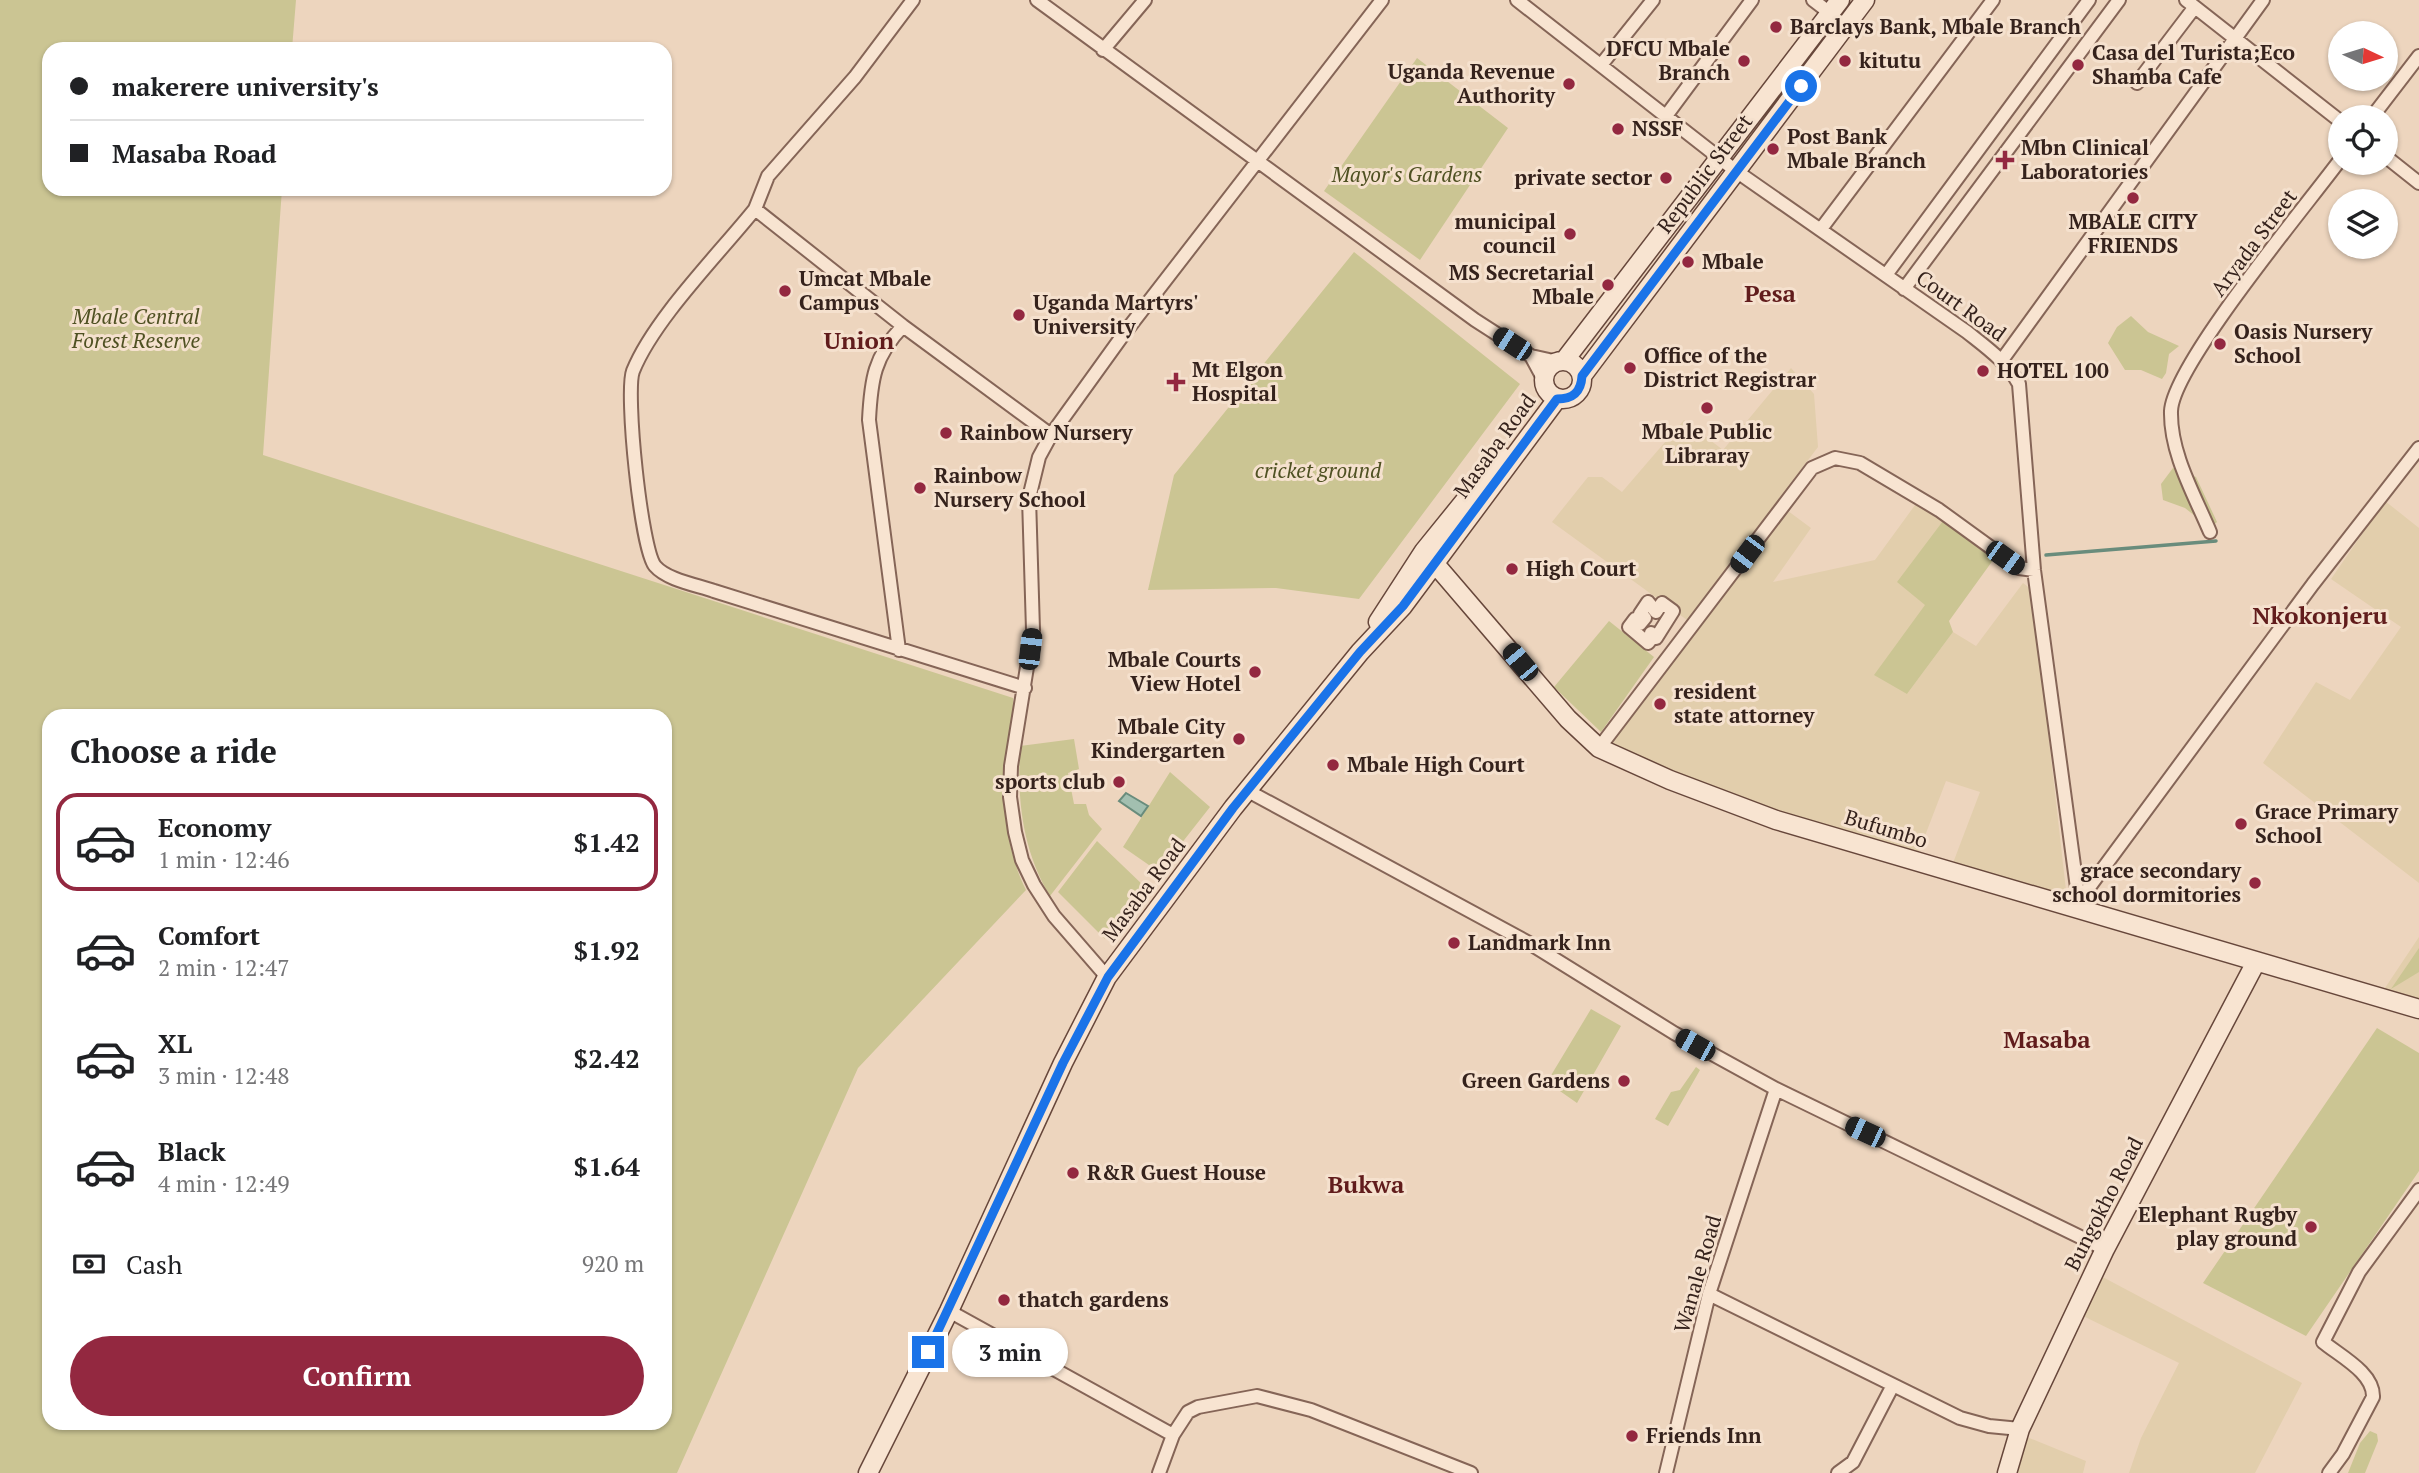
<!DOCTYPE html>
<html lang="en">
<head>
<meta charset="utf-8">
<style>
  :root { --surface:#fff; --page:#f6f6f6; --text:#202124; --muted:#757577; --line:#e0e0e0; --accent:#932840 }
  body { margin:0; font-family:"PT Serif",serif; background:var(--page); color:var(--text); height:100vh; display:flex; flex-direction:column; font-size:26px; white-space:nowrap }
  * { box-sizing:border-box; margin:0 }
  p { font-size:23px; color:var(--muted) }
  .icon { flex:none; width:38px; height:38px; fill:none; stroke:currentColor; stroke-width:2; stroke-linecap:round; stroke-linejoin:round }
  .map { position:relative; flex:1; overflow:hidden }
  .side { position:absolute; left:42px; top:709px; width:630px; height:721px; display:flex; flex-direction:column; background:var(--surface); border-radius:21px; box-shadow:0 2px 5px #0004 }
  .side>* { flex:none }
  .hud { position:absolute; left:42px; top:42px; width:630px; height:154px; border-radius:21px; box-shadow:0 2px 5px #0004; display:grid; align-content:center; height:154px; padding:0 28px; background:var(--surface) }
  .needle { width:46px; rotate:94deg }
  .buttons { position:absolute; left:2328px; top:21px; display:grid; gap:14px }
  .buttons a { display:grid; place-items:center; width:70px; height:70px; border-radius:50%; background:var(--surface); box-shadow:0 2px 5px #0004; font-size:35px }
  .end { position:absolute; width:32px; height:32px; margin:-16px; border:9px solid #1a73e8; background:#fff; box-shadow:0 0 0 4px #fff }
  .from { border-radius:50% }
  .bubble { position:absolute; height:49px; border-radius:24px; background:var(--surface); box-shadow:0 2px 5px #0004; font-size:23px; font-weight:600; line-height:49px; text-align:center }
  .car { position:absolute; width:21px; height:42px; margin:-21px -10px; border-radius:9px; box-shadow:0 0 5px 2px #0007; background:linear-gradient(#222 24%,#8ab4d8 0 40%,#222 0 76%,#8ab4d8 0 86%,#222 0) }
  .hud b { display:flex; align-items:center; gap:24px; height:66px; font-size:26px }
  .hud b+b { border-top:2px solid var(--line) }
  .hud i { width:18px; height:18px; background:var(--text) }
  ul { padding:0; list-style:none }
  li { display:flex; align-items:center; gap:21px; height:98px; margin:0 14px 10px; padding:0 14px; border:4px solid transparent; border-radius:21px }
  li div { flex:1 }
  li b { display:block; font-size:26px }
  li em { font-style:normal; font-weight:600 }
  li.selected { border-color:var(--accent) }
  li>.icon { width:63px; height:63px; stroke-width:1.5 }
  h2 { padding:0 28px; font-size:32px; line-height:84px }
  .pay { display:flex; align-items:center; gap:18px; height:77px; padding:0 28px; font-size:26px }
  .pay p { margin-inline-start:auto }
  .button { display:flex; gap:14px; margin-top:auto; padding:14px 28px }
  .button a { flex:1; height:80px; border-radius:42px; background:var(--accent); color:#fff; font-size:28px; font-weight:600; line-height:80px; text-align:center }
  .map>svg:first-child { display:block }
</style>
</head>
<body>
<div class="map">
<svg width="2419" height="1473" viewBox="0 0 2419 1473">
  <rect width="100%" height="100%" fill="#edd5be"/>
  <path fill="#e2ceac" d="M 1791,368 L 1814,394 L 1818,447 L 1687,620 L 1552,522 L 1588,477 L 1602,477 L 1622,492 L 1684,420 L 1723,450 Z
    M 1918,501 L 1946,517 L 1907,694 L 1953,632 L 1976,646 L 2023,583 L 2032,590 L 2067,899 L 1953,863 L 1980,792 L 1946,781 L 1918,854 L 1693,785 L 1606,746 L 1784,508 L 1811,528 L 1773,582 L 1875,560 Z
    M 2385,501 L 2419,528 L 2419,883 L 2263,763 L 2316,682 L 2350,700 L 2401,627 L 2331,579 Z
    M 2419,937 L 2419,1001 L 2383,991 Z
    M 2097,1274 L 2302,1383 L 2255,1473 L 2129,1473 L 2141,1438 L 2179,1363 L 2079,1314 Z
    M 2022,1435 L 2086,1461 L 2083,1473 L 2011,1473 Z"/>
  <path fill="#cbc593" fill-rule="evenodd" d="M 0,0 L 296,0 L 292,49 L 49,49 L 49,189 L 282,189 L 263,455 L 1013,698 C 1016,719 1007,741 1005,762 C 1001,804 1007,852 1026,890 L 858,1068 L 677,1473 L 0,1473 ZM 49,716 L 665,716 L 665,1423 L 49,1423 Z
    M 1417,58 L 1508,128 L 1420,260 L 1324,191 Z
    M 1354,252 L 1520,384 L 1359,599 L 1276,588 L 1148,590 L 1174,475 Z
    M 2131,316 L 2148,332 L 2179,346 L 2169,354 L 2166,373 L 2162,379 L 2141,370 L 2125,370 L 2108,343 L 2117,327 Z
    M 2173,468 L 2196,477 L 2217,522 L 2210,528 L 2185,508 L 2163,500 L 2161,484 Z
    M 1946,517 L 1996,556 L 1949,621 L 1953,632 L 1907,694 L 1874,675 L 1925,605 L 1897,582 Z
    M 1609,621 L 1654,657 L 1601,732 L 1554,687 Z
    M 1074,739 L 1079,769 L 1068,773 L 1074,804 L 1086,804 L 1089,815 L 1102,829 L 1050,896 C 1022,849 1017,799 1020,746 Z
    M 1170,772 L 1210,807 L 1159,872 L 1123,847 Z
    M 1097,841 L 1145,887 L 1105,939 L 1058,892 Z
    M 2419,948 L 2419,972 L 2391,989 Z
    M 1591,1009 L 1621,1026 L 1577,1103 L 1547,1082 Z
    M 2377,1028 L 2419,1053 L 2419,1171 L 2306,1336 L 2203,1283 Z
    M 1696,1067 L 1700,1070 L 1668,1126 L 1655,1119 L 1671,1092 L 1680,1090 Z
    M 2370,1431 L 2377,1434 L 2378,1441 L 2365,1473 L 2348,1473 L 2360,1443 Z"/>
  <path fill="#a2bfb0" stroke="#698c7c" stroke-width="2" d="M 1126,793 L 1148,806 L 1141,816 L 1119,801 Z"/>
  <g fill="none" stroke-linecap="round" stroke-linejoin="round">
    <path stroke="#698c7c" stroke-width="3.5" d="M 2046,555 L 2216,541"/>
    <defs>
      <path id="street" d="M 913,0 L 855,77 L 768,176 L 755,209 L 903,326 L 1051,435
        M 1037,0 L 1475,320 L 1531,356 L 1558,362
        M 1517,0 L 1736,171 L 1967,332 C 1987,348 2006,361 2019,384 L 2034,570 L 2080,910
        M 1813,0 L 1830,13
        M 2186,0 L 2340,121
        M 1103,50 L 1145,0
        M 1601,65 L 1653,0
        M 2137,83 L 2194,8
        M 1666,116 L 1752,0
        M 2372,117 L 2419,56
        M 2385,156 L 2419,183
        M 755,209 C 718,255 654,319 633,371 C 625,392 641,549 655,566 C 667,580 697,585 714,591 L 1025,688
        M 1821,229 L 1993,0
        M 1886,275 L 2089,0
        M 1904,289 L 2119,0
        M 1531,356 L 1544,380
        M 2002,360 L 2263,0
        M 2210,532 C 2194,494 2170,453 2171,411 C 2173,365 2306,206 2340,160
        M 1629,627 L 1635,619 L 1640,624 L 1645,618 L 1640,614 L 1648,602 L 1656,612 L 1662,603 L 1673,611 L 1656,638 L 1651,633 L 1652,638 L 1648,643 L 1629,627
        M 899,650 L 869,420 C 871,380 874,356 903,326
        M 1599,748 L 1812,468 L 1835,458 L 1860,463 L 1939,510 L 2019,568 L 2034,570
        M 1248,791 L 1529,943 L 1674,1033 L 1776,1089 L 2105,1249
        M 2079,901 L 2313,584 L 2419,448
        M 1107,977 L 1054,916 L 1034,885 L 1022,860 L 1015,832 L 1010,797 L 1011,766 L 1033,630 L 1029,498 L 1039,457 L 1051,435 L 1123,335 L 1382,0
        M 1709,1294 L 1960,1418 L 1989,1426 L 2020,1429
        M 949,1311 L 1173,1435
        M 1159,1473 L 1173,1435 L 1188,1412 L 1198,1407 L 1257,1396 L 1311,1410 L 1471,1473
        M 1666,1473 L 1709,1294 L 1776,1089
        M 1838,1473 L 1853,1462 L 1892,1387
        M 2329,1473 L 2343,1454 L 2373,1397 C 2374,1373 2340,1356 2323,1342 L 2359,1272 L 2419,1190"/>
      <path id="secondary" d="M 1564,361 L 1840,0
        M1544 380a19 19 0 1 1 38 0a19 19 0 1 1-38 0Z
        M 1582,376 L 1865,0
        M 1424,551 L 1568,719 L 1599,748 L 1670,780 L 1776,820 L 2419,1009
        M 1378,622 L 1424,551 L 1501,456
        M 868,1473 L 949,1311 L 1063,1063 L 1107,977 L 1233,808 L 1360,652 L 1403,606 L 1557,399
        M 2007,1473 L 2020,1429 L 2105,1249 L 2256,962"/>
    </defs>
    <use href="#street" stroke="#856557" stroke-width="16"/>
    <use href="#secondary" stroke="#67473b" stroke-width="21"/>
    <use href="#street" stroke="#f8e4d1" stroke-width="12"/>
    <use href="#secondary" stroke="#f8e4d1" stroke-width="18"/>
  </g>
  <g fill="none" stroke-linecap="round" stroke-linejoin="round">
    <path stroke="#1a73e8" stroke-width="9" d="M 928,1352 L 1063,1063 L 1108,977 L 1233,808 L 1360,652 L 1403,606 L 1557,399 C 1573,399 1581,392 1582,376 L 1801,86"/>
  </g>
  <g fill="#932840" stroke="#f5e1ce" stroke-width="2.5">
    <circle cx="1776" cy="27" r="7"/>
    <circle cx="1744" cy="61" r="7"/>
    <circle cx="1845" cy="61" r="7"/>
    <circle cx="2078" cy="65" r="7"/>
    <circle cx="1569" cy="84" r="7"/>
    <circle cx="1618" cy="129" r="7"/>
    <circle cx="1773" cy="149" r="7"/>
    <path d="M2001.5 149.5h7v7h7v7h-7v7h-7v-7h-7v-7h7z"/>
    <circle cx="1666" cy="178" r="7"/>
    <circle cx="2133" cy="198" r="7"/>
    <circle cx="1570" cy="234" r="7"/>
    <circle cx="1688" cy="262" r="7"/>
    <circle cx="1608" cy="285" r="7"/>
    <circle cx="785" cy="291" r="7"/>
    <circle cx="1019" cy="315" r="7"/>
    <circle cx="2220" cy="344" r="7"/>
    <circle cx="1630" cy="368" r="7"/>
    <circle cx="1983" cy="371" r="7"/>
    <path d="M1172.5 371.5h7v7h7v7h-7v7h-7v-7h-7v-7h7z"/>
    <circle cx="1707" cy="408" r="7"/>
    <circle cx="946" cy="433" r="7"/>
    <circle cx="920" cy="488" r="7"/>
    <circle cx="1512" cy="569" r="7"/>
    <circle cx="1255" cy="672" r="7"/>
    <circle cx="1660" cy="704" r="7"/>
    <circle cx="1239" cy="739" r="7"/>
    <circle cx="1333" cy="765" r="7"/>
    <circle cx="1119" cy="782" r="7"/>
    <circle cx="2241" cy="824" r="7"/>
    <circle cx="2255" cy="883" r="7"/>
    <circle cx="1454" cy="943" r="7"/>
    <circle cx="1624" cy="1081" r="7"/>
    <circle cx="1073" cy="1173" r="7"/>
    <circle cx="2311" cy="1227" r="7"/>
    <circle cx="1004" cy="1300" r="7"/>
    <circle cx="1632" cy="1436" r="7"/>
  </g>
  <g text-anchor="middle" stroke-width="6" stroke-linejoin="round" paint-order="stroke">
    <g font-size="21" font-weight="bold" fill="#35221c" stroke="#f5e1ce" text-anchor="start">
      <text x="1790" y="34">Barclays Bank, Mbale Branch</text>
      <text x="1730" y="56" text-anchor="end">DFCU Mbale<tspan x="1730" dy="24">Branch</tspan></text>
      <text x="2092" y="60">Casa del Turista;Eco<tspan x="2092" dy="24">Shamba Cafe</tspan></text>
      <text x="1859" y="68">kitutu</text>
      <text x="1555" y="79" text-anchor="end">Uganda Revenue<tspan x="1555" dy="24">Authority</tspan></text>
      <text x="1632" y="136">NSSF</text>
      <text x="1787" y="144">Post Bank<tspan x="1787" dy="24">Mbale Branch</tspan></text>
      <text x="2021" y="155">Mbn Clinical<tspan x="2021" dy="24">Laboratories</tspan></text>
      <text x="1652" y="185" text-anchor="end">private sector</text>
      <text x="1556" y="229" text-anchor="end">municipal<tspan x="1556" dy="24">council</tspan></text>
      <text x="2133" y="229" text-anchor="middle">MBALE CITY<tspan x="2133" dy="24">FRIENDS</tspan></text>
      <text x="1702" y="269">Mbale</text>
      <text x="1594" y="280" text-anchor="end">MS Secretarial<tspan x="1594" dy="24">Mbale</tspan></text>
      <text x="799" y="286">Umcat Mbale<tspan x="799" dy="24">Campus</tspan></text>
      <text x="1033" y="310">Uganda Martyrs'<tspan x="1033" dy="24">University</tspan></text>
      <text x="2234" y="339">Oasis Nursery<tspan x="2234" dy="24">School</tspan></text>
      <text x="1644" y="363">Office of the<tspan x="1644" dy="24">District Registrar</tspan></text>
      <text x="1192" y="377">Mt Elgon<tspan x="1192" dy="24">Hospital</tspan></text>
      <text x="1997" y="378">HOTEL 100</text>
      <text x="1707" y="439" text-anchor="middle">Mbale Public<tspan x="1707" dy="24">Libraray</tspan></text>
      <text x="960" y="440">Rainbow Nursery</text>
      <text x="934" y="483">Rainbow<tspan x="934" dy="24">Nursery School</tspan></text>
      <text x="1526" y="576">High Court</text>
      <text x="1241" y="667" text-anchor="end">Mbale Courts<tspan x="1241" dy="24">View Hotel</tspan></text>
      <text x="1674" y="699">resident<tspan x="1674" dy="24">state attorney</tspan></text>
      <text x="1225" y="734" text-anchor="end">Mbale City<tspan x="1225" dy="24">Kindergarten</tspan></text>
      <text x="1347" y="772">Mbale High Court</text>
      <text x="1105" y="789" text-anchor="end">sports club</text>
      <text x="2255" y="819">Grace Primary<tspan x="2255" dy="24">School</tspan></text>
      <text x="2241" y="878" text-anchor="end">grace secondary<tspan x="2241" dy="24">school dormitories</tspan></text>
      <text x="1468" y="950">Landmark Inn</text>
      <text x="1610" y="1088" text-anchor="end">Green Gardens</text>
      <text x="1087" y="1180">R&amp;R Guest House</text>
      <text x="2297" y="1222" text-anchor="end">Elephant Rugby<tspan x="2297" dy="24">play ground</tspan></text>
      <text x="1018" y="1307">thatch gardens</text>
      <text x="1646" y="1443">Friends Inn</text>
    </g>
    <g font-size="21" fill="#35221c" stroke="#f5e1ce">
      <text transform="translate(1705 174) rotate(-53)" y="7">Republic Street</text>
      <text transform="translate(2254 243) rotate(-53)" y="7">Aryada Street</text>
      <text transform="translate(1961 306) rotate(36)" y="7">Court Road</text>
      <text transform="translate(1495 446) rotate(-54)" y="7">Masaba Road</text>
      <text transform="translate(1886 829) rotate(17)" y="7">Bufumbo</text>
      <text transform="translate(1144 890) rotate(-53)" y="7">Masaba Road</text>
      <text transform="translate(2104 1204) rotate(-63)" y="7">Bungokho Road</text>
      <text transform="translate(1698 1274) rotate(-74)" y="7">Wanale Road</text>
    </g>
    <g font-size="21" font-style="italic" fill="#4f5122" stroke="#f5e1ce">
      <text x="1407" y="182">Mayor's Gardens</text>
      <text x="136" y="324">Mbale Central<tspan x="136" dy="24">Forest Reserve</tspan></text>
      <text x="1318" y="478">cricket ground</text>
    </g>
    <g font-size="24" font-weight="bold" fill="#611c1c" stroke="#f5e1ce">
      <text x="1770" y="302">Pesa</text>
      <text x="859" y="349">Union</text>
      <text x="2320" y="624">Nkokonjeru</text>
      <text x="2047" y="1048">Masaba</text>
      <text x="1366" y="1193">Bukwa</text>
    </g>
  </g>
</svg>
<div class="buttons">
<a><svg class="needle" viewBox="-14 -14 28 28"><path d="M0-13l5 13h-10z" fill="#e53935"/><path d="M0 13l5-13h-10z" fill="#757577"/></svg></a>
<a><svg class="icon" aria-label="locate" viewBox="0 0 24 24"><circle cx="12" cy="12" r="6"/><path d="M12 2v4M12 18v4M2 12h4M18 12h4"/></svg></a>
<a><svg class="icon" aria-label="layers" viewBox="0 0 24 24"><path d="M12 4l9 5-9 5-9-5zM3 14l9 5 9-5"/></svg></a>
</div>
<i class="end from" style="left:1801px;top:86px"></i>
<i class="end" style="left:928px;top:1352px"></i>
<div class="bubble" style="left:952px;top:1328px;width:116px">3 min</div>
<i class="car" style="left:1512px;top:344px;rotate:303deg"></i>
<i class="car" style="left:1747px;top:554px;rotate:217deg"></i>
<i class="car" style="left:2005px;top:558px;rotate:126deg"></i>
<i class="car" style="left:1030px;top:649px;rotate:7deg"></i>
<i class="car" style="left:1520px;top:662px;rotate:320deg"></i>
<i class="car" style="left:1695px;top:1045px;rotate:299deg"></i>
<i class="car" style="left:1865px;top:1132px;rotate:295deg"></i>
<div class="hud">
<b><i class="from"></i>makerere university's</b>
<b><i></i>Masaba Road</b>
</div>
<section class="side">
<h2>Choose a ride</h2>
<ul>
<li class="selected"><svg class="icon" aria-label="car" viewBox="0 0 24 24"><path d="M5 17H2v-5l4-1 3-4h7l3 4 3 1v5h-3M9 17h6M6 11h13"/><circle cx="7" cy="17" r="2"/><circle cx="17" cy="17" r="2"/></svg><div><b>Economy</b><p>1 min · 12:46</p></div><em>$1.42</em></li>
<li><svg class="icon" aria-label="car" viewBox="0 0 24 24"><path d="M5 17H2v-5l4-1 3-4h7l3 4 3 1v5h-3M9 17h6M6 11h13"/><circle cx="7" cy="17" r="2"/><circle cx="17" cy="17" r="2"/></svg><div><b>Comfort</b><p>2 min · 12:47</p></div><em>$1.92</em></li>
<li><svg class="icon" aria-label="car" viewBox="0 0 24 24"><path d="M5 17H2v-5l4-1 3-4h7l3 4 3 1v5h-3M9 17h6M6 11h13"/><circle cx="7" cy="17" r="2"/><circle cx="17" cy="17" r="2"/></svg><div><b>XL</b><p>3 min · 12:48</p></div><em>$2.42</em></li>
<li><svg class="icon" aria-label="car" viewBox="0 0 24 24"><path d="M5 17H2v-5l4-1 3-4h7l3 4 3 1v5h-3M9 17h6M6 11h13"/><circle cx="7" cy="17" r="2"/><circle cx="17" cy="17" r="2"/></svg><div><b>Black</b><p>4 min · 12:49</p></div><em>$1.64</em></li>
</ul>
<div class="pay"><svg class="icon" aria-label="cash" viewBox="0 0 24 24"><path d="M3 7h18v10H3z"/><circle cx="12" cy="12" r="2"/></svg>Cash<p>920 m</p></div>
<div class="button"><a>Confirm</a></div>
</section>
</div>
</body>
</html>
